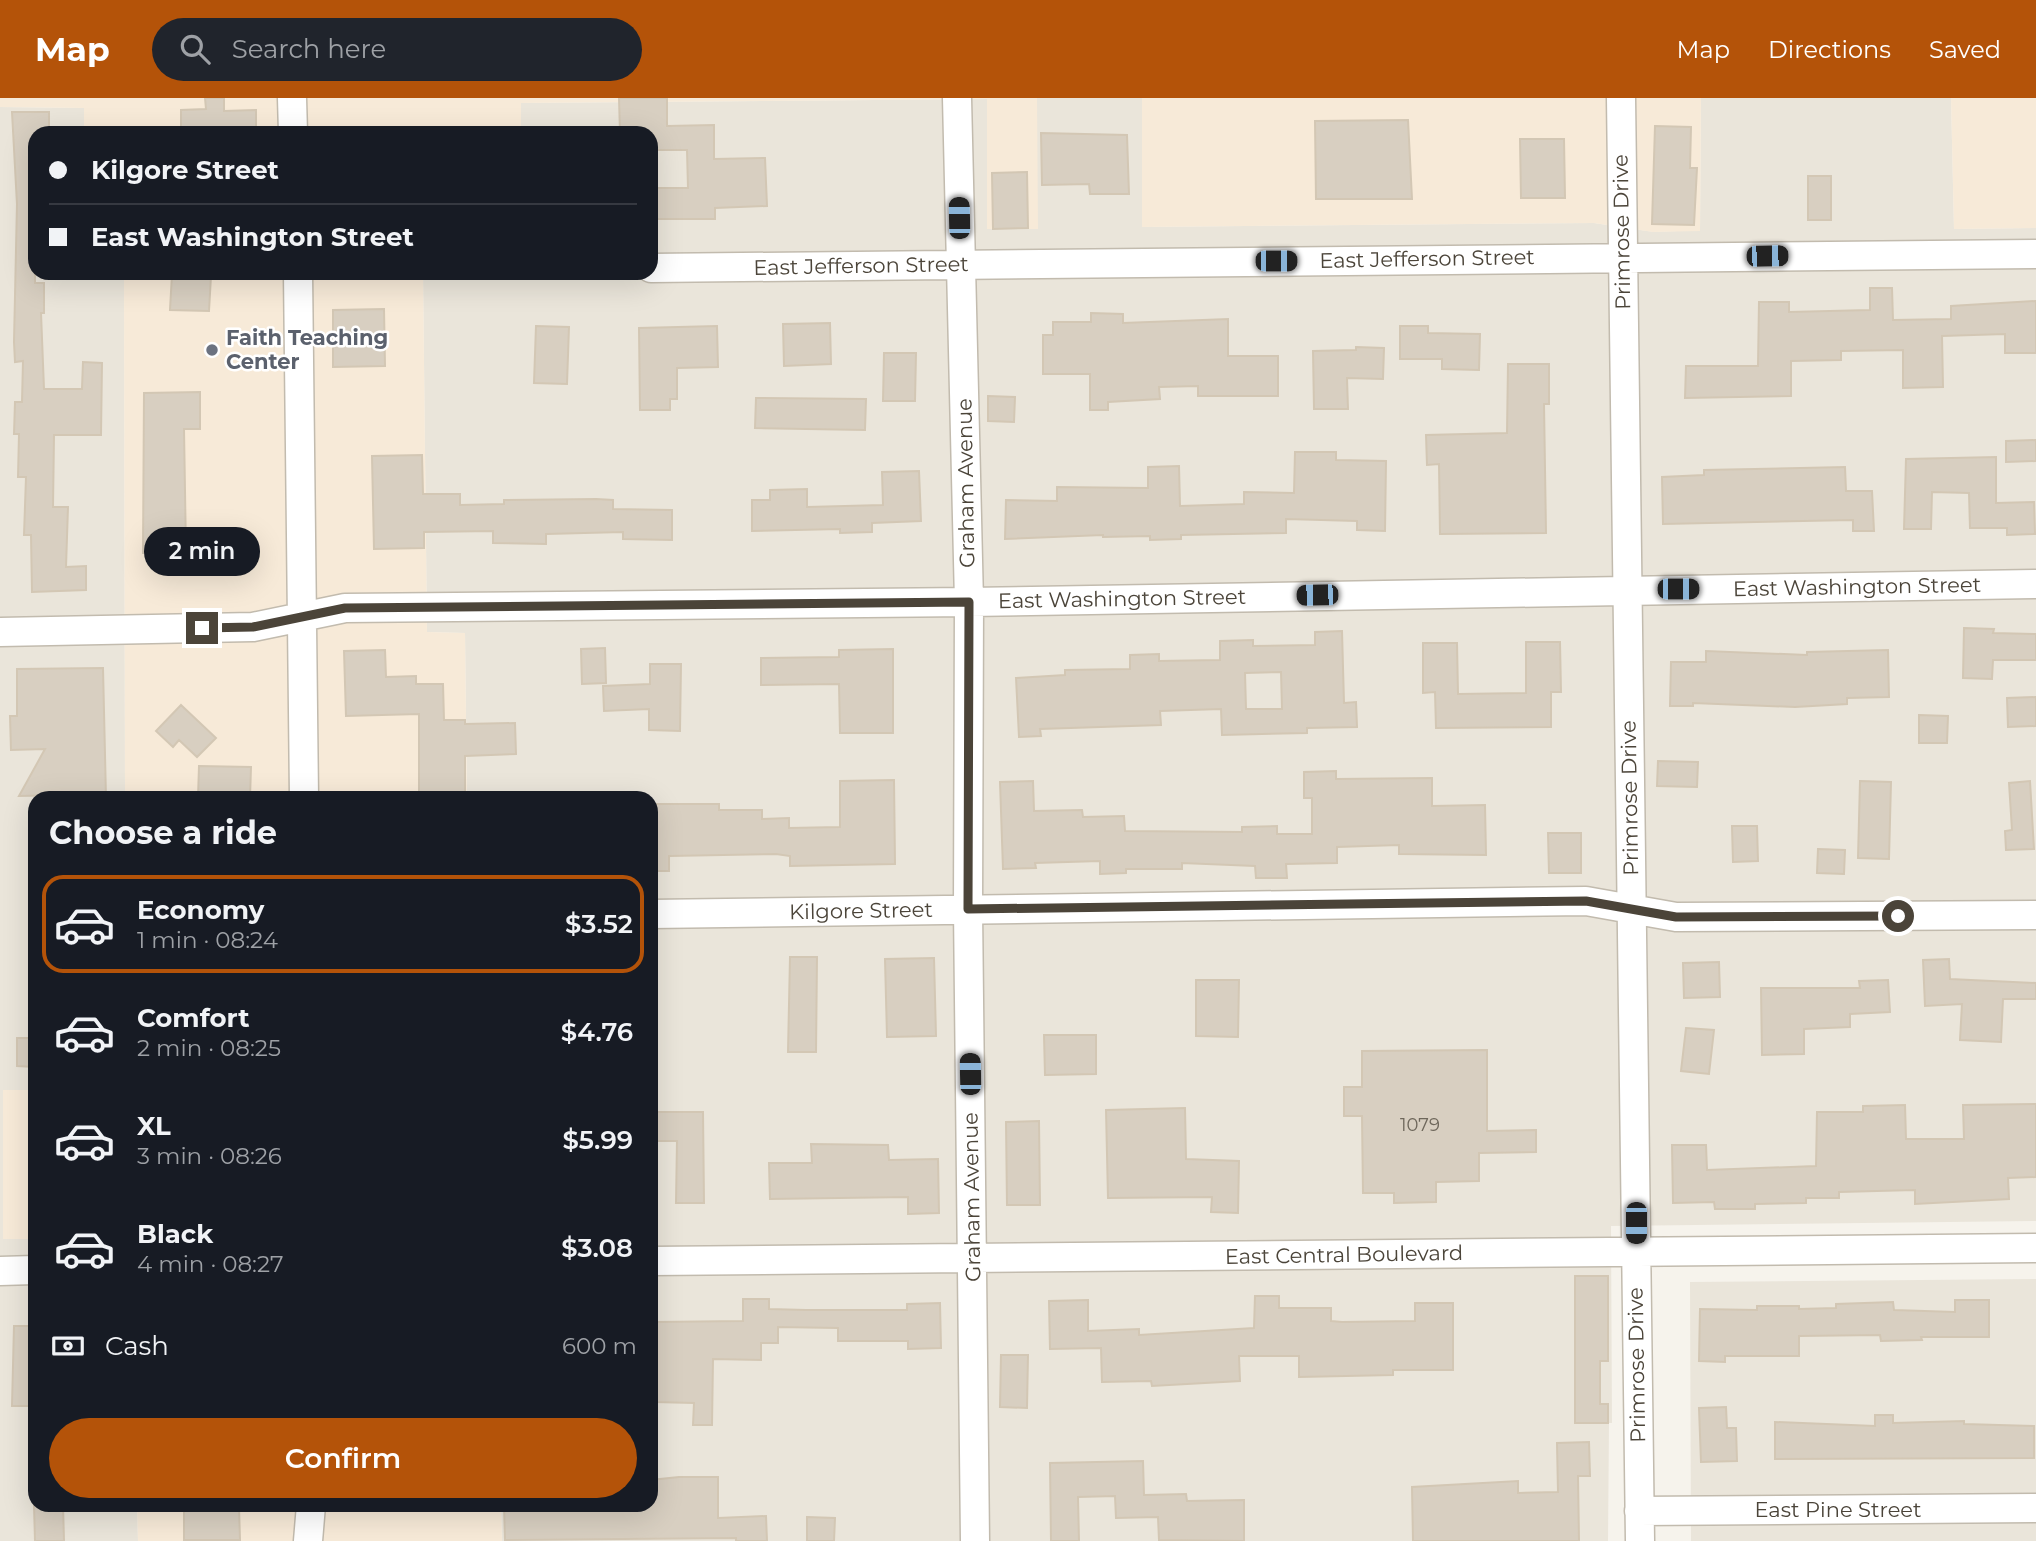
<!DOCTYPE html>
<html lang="en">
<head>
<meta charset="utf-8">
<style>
  :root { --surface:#171b24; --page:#20242c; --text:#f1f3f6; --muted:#9ea1a6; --line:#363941; --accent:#b45309 }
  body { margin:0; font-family:Montserrat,sans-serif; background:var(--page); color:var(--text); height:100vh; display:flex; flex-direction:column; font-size:26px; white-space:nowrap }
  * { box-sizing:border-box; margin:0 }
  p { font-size:23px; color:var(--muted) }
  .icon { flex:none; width:38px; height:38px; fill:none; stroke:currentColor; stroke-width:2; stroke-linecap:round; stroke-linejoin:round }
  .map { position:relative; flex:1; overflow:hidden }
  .drawer { position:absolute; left:28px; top:693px; width:630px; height:721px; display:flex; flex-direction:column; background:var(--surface); border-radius:21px; box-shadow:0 7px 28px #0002 }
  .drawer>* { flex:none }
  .hud { position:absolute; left:28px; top:28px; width:630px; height:154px; border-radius:21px; box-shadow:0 7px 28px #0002; display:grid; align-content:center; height:154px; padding:0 21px; background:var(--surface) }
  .end { position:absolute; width:32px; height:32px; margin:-16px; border:9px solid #4b4439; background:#fff; box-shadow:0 0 0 4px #fff }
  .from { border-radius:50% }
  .bubble { position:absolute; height:49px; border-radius:24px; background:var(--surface); box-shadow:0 7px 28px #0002; font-size:23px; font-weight:600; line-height:49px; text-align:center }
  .car { position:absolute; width:21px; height:42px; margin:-21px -10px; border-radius:9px; box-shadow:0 0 5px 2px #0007; background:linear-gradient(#222 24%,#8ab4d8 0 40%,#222 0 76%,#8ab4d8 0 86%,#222 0) }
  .hud b { display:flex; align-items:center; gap:24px; height:66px; font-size:26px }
  .hud b+b { border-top:2px solid var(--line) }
  .hud i { width:18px; height:18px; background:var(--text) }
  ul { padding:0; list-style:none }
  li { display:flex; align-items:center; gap:21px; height:98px; margin:0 14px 10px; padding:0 7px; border:4px solid transparent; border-radius:21px }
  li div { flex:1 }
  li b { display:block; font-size:26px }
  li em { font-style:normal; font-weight:600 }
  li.on { border-color:var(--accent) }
  li>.icon { width:63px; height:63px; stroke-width:1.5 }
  h2 { padding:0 21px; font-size:32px; line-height:84px }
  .pay { display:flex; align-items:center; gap:18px; height:77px; padding:0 21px; font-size:26px }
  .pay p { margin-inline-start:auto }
  .action { display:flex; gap:14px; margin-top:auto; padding:14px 21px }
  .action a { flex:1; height:80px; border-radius:42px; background:var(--accent); color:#fff; font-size:28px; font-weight:600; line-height:80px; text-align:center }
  header { display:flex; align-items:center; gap:42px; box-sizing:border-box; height:98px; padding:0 35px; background:var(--accent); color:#fff }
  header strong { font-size:33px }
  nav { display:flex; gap:38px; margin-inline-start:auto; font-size:24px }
  .search { width:490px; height:63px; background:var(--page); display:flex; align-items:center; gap:18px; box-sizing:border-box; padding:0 24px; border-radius:38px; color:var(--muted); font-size:26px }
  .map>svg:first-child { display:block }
</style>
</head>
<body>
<header>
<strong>Map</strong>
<div class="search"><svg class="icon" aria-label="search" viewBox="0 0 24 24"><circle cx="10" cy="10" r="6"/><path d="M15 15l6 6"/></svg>Search here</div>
<nav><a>Map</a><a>Directions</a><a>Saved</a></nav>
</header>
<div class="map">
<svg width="2036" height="1443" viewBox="0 0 2036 1443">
  <rect width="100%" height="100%" fill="#f6f3ec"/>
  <path fill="#eae5da" d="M 1037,0 L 1142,0 L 1142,129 L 1594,125 L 1654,134 L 1700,132 L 1701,0 L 1951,0 L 1954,131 L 2036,130 L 2036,1123 L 1611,1128 L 1612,1325 L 1609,1325 L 1608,1443 L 502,1443 L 501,1407 L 651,1407 L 651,700 L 467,700 L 465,535 L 427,534 L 423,175 L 651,175 L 651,35 L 521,35 L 520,5 L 988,1 L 987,130 L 1037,131 Z
    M 0,9 L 84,10 L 84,35 L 35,35 L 35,175 L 124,175 L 125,700 L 35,700 L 35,992 L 3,993 L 3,1140 L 35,1141 L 35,1407 L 137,1407 L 138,1443 L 0,1443 Z
    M 2036,1181 L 2036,1443 L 1691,1443 L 1690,1184 Z"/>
  <path fill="#f7ead8" d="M 0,0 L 1037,0 L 1038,131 L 987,131 L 987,1 L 521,5 L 521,35 L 84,35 L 84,10 L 0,9 Z
    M 1142,0 L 1701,0 L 1700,133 L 1653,134 L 1594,125 L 1142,129 Z
    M 1951,0 L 2036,0 L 2036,130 L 1954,131 Z
    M 124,175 L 423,175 L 427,534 L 465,535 L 467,700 L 125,700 Z
    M 3,992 L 35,992 L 35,1141 L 3,1141 Z
    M 137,1407 L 501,1407 L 502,1443 L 138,1443 Z"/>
  <path fill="#d8cfc1" stroke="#d3c7b4" stroke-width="2" fill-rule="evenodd" d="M 205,0 L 224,0 L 224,13 L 256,12 L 256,35 L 181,35 L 181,12 L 206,11 Z
    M 619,0 L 667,0 L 667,28 L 714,27 L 714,61 L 765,60 L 767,108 L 715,110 L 715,121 L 651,121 L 651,90 L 688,90 L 687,52 L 651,52 L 651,35 L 620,35 Z
    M 12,14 L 49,14 L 49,35 L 35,35 L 35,185 L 44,185 L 44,215 L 41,215 L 44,291 L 82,291 L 83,264 L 102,265 L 101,337 L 54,337 L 53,409 L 68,409 L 66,469 L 86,468 L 86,492 L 32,494 L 31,437 L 24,437 L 26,379 L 18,379 L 19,336 L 14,336 L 15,304 L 22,304 L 23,263 L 15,264 L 14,244 L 17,106 Z
    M 1408,22 L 1412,101 L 1316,101 L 1315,23 Z
    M 1655,28 L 1691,29 L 1690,70 L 1697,70 L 1694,127 L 1652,126 Z
    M 1041,35 L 1127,37 L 1129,96 L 1090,96 L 1089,86 L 1042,87 Z
    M 1520,41 L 1564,41 L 1565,100 L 1521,100 Z
    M 1027,74 L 1028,130 L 993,131 L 992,75 Z
    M 1808,78 L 1831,78 L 1831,122 L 1808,122 Z
    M 172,176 L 211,178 L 209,213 L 170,212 Z
    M 1870,190 L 1892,190 L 1893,222 L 1951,221 L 1951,208 L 2036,203 L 2036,255 L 2005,255 L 2005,236 L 1942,238 L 1943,289 L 1903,290 L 1903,252 L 1841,253 L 1841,262 L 1791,263 L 1791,298 L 1685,300 L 1686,268 L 1758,268 L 1759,204 L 1789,204 L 1789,214 L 1870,212 Z
    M 384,211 L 385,268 L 333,269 L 333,212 Z
    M 1091,215 L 1123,216 L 1123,225 L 1228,221 L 1228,258 L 1278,258 L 1278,298 L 1198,298 L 1198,288 L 1159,289 L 1160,301 L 1108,304 L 1108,312 L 1090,312 L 1090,276 L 1043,276 L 1043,237 L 1053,237 L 1053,224 L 1091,224 Z
    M 830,225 L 831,266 L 784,268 L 783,226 Z
    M 536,228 L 569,229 L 567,286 L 534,285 Z
    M 717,228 L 718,269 L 677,270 L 677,301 L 670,301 L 670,312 L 640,312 L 639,230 Z
    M 1400,228 L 1428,228 L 1428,235 L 1480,236 L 1479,272 L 1442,271 L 1442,261 L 1400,261 Z
    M 1356,249 L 1384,250 L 1383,281 L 1347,280 L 1348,311 L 1314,311 L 1313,253 L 1356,252 Z
    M 884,255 L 916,255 L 915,303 L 883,303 Z
    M 1508,266 L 1549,266 L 1549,306 L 1544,306 L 1546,435 L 1440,436 L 1439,366 L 1427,367 L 1426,337 L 1507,335 Z
    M 200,294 L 200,331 L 184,331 L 186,454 L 143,455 L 144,295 Z
    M 988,298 L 1015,299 L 1014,324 L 988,323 Z
    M 756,300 L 866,301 L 865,332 L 755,330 Z
    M 2036,342 L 2036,363 L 2006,364 L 2006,343 Z
    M 1295,354 L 1336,354 L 1336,362 L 1386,363 L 1385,433 L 1357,432 L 1357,423 L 1286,421 L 1286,435 L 1181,437 L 1181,441 L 1150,442 L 1150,438 L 1103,439 L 1103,437 L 1005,441 L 1006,402 L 1057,403 L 1057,389 L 1148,390 L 1148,369 L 1179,368 L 1180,408 L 1244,406 L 1244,394 L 1294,395 Z
    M 422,357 L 423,396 L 460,396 L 460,407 L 504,406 L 504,402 L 596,401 L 613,402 L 613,411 L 672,412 L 672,442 L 623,441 L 623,434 L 546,436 L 546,446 L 493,445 L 493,433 L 424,434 L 424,450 L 374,451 L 372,358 Z
    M 1996,359 L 1996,405 L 2034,404 L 2035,436 L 2007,437 L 2007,430 L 1970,430 L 1969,395 L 1932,394 L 1931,431 L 1904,431 L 1906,361 Z
    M 1845,369 L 1846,393 L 1872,393 L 1874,433 L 1853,433 L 1853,422 L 1663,426 L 1662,379 L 1704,377 L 1704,372 Z
    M 919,373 L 921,423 L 872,425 L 872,434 L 840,435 L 840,431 L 752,433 L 752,402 L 770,402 L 770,392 L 807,391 L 807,409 L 883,407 L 882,374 Z
    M 1964,530 L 1994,531 L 1993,535 L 2036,536 L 2036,562 L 1993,562 L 1992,581 L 1963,580 Z
    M 1342,533 L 1344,605 L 1356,604 L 1357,629 L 1307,630 L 1307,635 L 1222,637 L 1221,611 L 1160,613 L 1161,627 L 1040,631 L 1041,638 L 1019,639 L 1016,580 L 1065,577 L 1065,572 L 1130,571 L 1130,557 L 1159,556 L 1159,563 L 1220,562 L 1220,543 L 1253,542 L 1253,548 L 1315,547 L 1315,534 ZM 1281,574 L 1282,611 L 1246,611 L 1245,575 Z
    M 1526,544 L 1560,544 L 1561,594 L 1551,594 L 1551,629 L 1436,630 L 1435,594 L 1423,595 L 1423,545 L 1457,545 L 1458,596 L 1526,595 Z
    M 605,550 L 606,585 L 582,586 L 581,551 Z
    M 893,551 L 893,635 L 840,635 L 839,586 L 761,587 L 761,560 L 839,559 L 839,552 Z
    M 385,552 L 386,579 L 416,578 L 416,586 L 443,586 L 444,622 L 465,622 L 465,626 L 515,625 L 516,656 L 465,658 L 465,700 L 419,700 L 419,616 L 346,618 L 344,553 Z
    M 1888,552 L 1889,599 L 1847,600 L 1847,606 L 1795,609 L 1693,605 L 1693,608 L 1670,608 L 1671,564 L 1706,564 L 1706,553 L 1807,557 L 1807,554 Z
    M 650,566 L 681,566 L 680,633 L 649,632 L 649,611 L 604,613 L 603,588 L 650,586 Z
    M 103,570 L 106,700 L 72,700 L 72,697 L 19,698 L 45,651 L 11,652 L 10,618 L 17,618 L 17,571 Z
    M 2036,599 L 2036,628 L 2008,629 L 2007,600 Z
    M 181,607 L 216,640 L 197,659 L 179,642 L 173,649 L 156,633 Z
    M 1919,617 L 1948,618 L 1947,645 L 1919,645 Z
    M 1658,663 L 1698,664 L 1697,689 L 1657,688 Z
    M 199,668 L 251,669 L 250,700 L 198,700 Z
    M 1336,673 L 1336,681 L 1432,680 L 1432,708 L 1485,707 L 1486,757 L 1399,756 L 1399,747 L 1337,749 L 1337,765 L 1286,766 L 1287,780 L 1256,780 L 1255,768 L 1182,765 L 1182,771 L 1126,771 L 1126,775 L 1100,776 L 1100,763 L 1035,765 L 1036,770 L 1003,771 L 1000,684 L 1033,683 L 1034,713 L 1082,712 L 1083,719 L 1124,718 L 1125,733 L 1242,734 L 1242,729 L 1277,728 L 1277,736 L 1312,736 L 1312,700 L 1304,700 L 1304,674 Z
    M 894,682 L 895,766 L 790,768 L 790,758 L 776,756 L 669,758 L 669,773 L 651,773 L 651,706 L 719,706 L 719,712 L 762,712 L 762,721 L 789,720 L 789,730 L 840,729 L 840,683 Z
    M 1860,683 L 1891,684 L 1889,761 L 1858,760 Z
    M 2030,683 L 2034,751 L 2006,752 L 2005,733 L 2012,732 L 2009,685 Z
    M 1732,728 L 1757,728 L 1758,763 L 1733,764 Z
    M 1548,735 L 1581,735 L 1581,775 L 1549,775 Z
    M 1818,751 L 1845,752 L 1844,776 L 1817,775 Z
    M 790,859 L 817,859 L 816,954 L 788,954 Z
    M 934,860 L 936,938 L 887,939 L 885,861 Z
    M 1949,861 L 1950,881 L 2036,885 L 2036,901 L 2003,901 L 2001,944 L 1960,942 L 1962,906 L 1925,908 L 1923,862 Z
    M 1719,864 L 1720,899 L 1684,900 L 1683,865 Z
    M 1196,882 L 1239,882 L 1238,939 L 1196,938 Z
    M 1888,882 L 1890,914 L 1850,916 L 1850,929 L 1804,931 L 1804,956 L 1762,957 L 1761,890 L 1860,890 L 1859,883 Z
    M 1686,930 L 1714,932 L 1709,976 L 1681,973 Z
    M 1044,937 L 1096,937 L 1096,976 L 1045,977 Z
    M 17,940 L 35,940 L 35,969 L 17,968 Z
    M 1487,952 L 1487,1033 L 1536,1032 L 1536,1054 L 1479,1055 L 1479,1083 L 1436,1084 L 1436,1104 L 1394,1105 L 1394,1095 L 1363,1095 L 1362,1018 L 1344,1018 L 1344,989 L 1362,989 L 1362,953 Z
    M 2036,1006 L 2036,1079 L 2008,1080 L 2009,1101 L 1915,1106 L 1915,1092 L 1839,1094 L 1839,1100 L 1806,1100 L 1806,1105 L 1755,1106 L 1755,1111 L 1715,1111 L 1714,1104 L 1673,1105 L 1672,1047 L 1706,1047 L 1707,1072 L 1816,1068 L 1817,1014 L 1863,1014 L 1863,1008 L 1905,1007 L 1906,1041 L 1964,1041 L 1963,1007 Z
    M 1185,1010 L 1186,1061 L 1239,1063 L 1238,1115 L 1211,1114 L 1212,1099 L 1108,1100 L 1106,1012 Z
    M 651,1014 L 703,1014 L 704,1105 L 676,1105 L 677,1043 L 651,1043 Z
    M 1039,1023 L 1040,1107 L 1007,1107 L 1006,1024 Z
    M 811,1046 L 888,1047 L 889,1062 L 938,1061 L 939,1115 L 908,1116 L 908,1099 L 770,1101 L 769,1065 L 812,1065 Z
    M 1575,1178 L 1608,1178 L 1608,1263 L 1600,1263 L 1600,1306 L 1608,1306 L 1608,1325 L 1575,1325 Z
    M 1255,1198 L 1279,1198 L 1279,1210 L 1331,1210 L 1331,1223 L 1342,1224 L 1415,1223 L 1415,1205 L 1453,1205 L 1453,1272 L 1393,1272 L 1393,1277 L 1299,1279 L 1299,1258 L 1239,1258 L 1240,1283 L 1152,1288 L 1151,1283 L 1102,1284 L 1101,1250 L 1050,1251 L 1049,1203 L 1088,1202 L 1088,1233 L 1139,1231 L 1139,1237 L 1254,1230 Z
    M 743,1201 L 769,1201 L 769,1211 L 806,1212 L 907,1212 L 907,1206 L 940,1205 L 941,1250 L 908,1251 L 908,1243 L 838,1243 L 838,1230 L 778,1229 L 778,1245 L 761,1245 L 761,1262 L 713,1261 L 712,1327 L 693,1327 L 694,1305 L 655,1304 L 656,1224 L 743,1223 Z
    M 1955,1202 L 1989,1202 L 1989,1239 L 1921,1239 L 1922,1242 L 1881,1243 L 1880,1237 L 1799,1238 L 1799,1258 L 1725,1258 L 1725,1264 L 1699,1263 L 1700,1211 L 1757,1212 L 1757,1208 L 1799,1208 L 1799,1211 L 1836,1210 L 1836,1206 L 1893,1204 L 1894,1212 L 1955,1214 Z
    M 14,1228 L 35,1228 L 35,1308 L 12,1308 Z
    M 1001,1257 L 1028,1257 L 1027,1310 L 1000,1309 Z
    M 1726,1309 L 1727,1330 L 1736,1330 L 1737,1363 L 1701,1364 L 1699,1310 Z
    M 1875,1317 L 1893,1317 L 1893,1325 L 1964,1323 L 1964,1326 L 2034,1328 L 2034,1360 L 1775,1361 L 1775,1324 L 1875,1328 Z
    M 1589,1344 L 1590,1378 L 1578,1378 L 1579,1443 L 1413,1443 L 1412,1389 L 1518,1383 L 1518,1395 L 1558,1394 L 1557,1345 Z
    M 1143,1363 L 1144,1397 L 1186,1396 L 1187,1403 L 1244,1402 L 1244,1443 L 1159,1442 L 1158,1419 L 1116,1420 L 1115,1398 L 1078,1399 L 1079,1443 L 1051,1443 L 1050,1365 Z
    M 679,1379 L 718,1379 L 718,1420 L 766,1418 L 767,1443 L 736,1443 L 736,1440 L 505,1442 L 504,1407 L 651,1407 L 651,1382 Z
    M 34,1407 L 63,1407 L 64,1443 L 35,1443 Z
    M 184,1409 L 239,1409 L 240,1442 L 184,1442 Z
    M 807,1419 L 835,1420 L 834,1443 L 807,1443 Z"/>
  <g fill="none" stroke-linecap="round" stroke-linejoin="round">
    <defs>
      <path id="minor" d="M 292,0 L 293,35
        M 957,0 L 969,504 L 968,811 L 975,1443
        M 1621,0 L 1640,1443
        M 651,170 L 2036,156
        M 298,175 L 304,700
        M 0,534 L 253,529 L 345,510 L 969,504 L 2036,486
        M 651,816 L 1586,803 L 1676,819 L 2036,817
        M 651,1163 L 2036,1150
        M 0,1173 L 35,1172
        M 1639,1413 L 2036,1410
        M 308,1443 L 311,1407"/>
    </defs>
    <use href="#minor" stroke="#c2bbae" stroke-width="31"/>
    <use href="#minor" stroke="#fff" stroke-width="28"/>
  </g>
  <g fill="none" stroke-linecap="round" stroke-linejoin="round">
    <path stroke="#4b4439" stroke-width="9" d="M 202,530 L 253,529 L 345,510 L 969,504 L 968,811 L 1586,803 L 1676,819 L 1898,818"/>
  </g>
  <circle fill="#6b7280" stroke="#fff" stroke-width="2.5" cx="212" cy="252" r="7"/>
  <g text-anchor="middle" stroke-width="5" stroke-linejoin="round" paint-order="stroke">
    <g font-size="18" fill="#6e675b">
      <text x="1420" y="1033">1079</text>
    </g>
    <g font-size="21" fill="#4b4439" stroke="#fff">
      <text transform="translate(1622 134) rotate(-91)" y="7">Primrose Drive</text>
      <text transform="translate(1427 161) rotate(-1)" y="7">East Jefferson Street</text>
      <text transform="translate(861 168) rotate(-1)" y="7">East Jefferson Street</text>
      <text transform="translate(966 385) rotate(-91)" y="7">Graham Avenue</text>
      <text transform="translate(1857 489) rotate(-1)" y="7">East Washington Street</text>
      <text transform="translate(1122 501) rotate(-1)" y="7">East Washington Street</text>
      <text transform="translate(1630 700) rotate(-91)" y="7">Primrose Drive</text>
      <text transform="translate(861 813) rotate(-1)" y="7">Kilgore Street</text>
      <text transform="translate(972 1099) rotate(-91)" y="7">Graham Avenue</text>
      <text transform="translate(1344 1157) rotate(-1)" y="7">East Central Boulevard</text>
      <text transform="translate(1637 1267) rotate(-91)" y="7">Primrose Drive</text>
      <text x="1838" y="1419">East Pine Street</text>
    </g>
    <g font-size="21" font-weight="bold" fill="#5b616d" stroke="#fff" text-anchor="start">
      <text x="226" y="247">Faith Teaching<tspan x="226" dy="24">Center</tspan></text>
    </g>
  </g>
</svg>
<i class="end from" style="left:1898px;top:818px"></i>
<i class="end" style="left:202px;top:530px"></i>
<div class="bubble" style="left:144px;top:429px;width:116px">2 min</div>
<i class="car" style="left:959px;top:120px;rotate:359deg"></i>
<i class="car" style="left:1767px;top:158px;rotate:89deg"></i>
<i class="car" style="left:1276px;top:163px;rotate:90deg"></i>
<i class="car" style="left:1678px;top:491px;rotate:90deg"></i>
<i class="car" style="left:1317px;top:497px;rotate:269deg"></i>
<i class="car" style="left:970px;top:976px;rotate:359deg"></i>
<i class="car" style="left:1636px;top:1125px;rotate:180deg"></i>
<div class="hud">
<b><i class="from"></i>Kilgore Street</b>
<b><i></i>East Washington Street</b>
</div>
<section class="drawer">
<h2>Choose a ride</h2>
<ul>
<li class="on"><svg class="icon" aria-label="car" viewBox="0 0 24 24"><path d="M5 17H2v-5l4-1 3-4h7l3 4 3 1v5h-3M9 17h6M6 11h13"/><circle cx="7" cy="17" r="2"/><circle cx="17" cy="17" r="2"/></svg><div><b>Economy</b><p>1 min · 08:24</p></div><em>$3.52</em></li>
<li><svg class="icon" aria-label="car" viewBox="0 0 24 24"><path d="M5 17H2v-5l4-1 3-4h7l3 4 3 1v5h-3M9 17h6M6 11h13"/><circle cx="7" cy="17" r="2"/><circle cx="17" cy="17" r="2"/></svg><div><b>Comfort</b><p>2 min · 08:25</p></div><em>$4.76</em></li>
<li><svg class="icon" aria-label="car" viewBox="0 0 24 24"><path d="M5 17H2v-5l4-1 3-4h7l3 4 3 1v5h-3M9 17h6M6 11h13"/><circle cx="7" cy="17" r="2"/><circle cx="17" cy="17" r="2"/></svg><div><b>XL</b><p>3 min · 08:26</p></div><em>$5.99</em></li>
<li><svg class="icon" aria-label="car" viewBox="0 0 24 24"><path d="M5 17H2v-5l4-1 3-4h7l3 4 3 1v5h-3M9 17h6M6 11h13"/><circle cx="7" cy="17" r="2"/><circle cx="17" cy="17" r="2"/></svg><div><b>Black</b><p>4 min · 08:27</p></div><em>$3.08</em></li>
</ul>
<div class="pay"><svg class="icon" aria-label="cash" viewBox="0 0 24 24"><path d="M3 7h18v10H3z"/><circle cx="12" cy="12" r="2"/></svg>Cash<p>600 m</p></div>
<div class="action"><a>Confirm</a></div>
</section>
</div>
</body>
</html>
